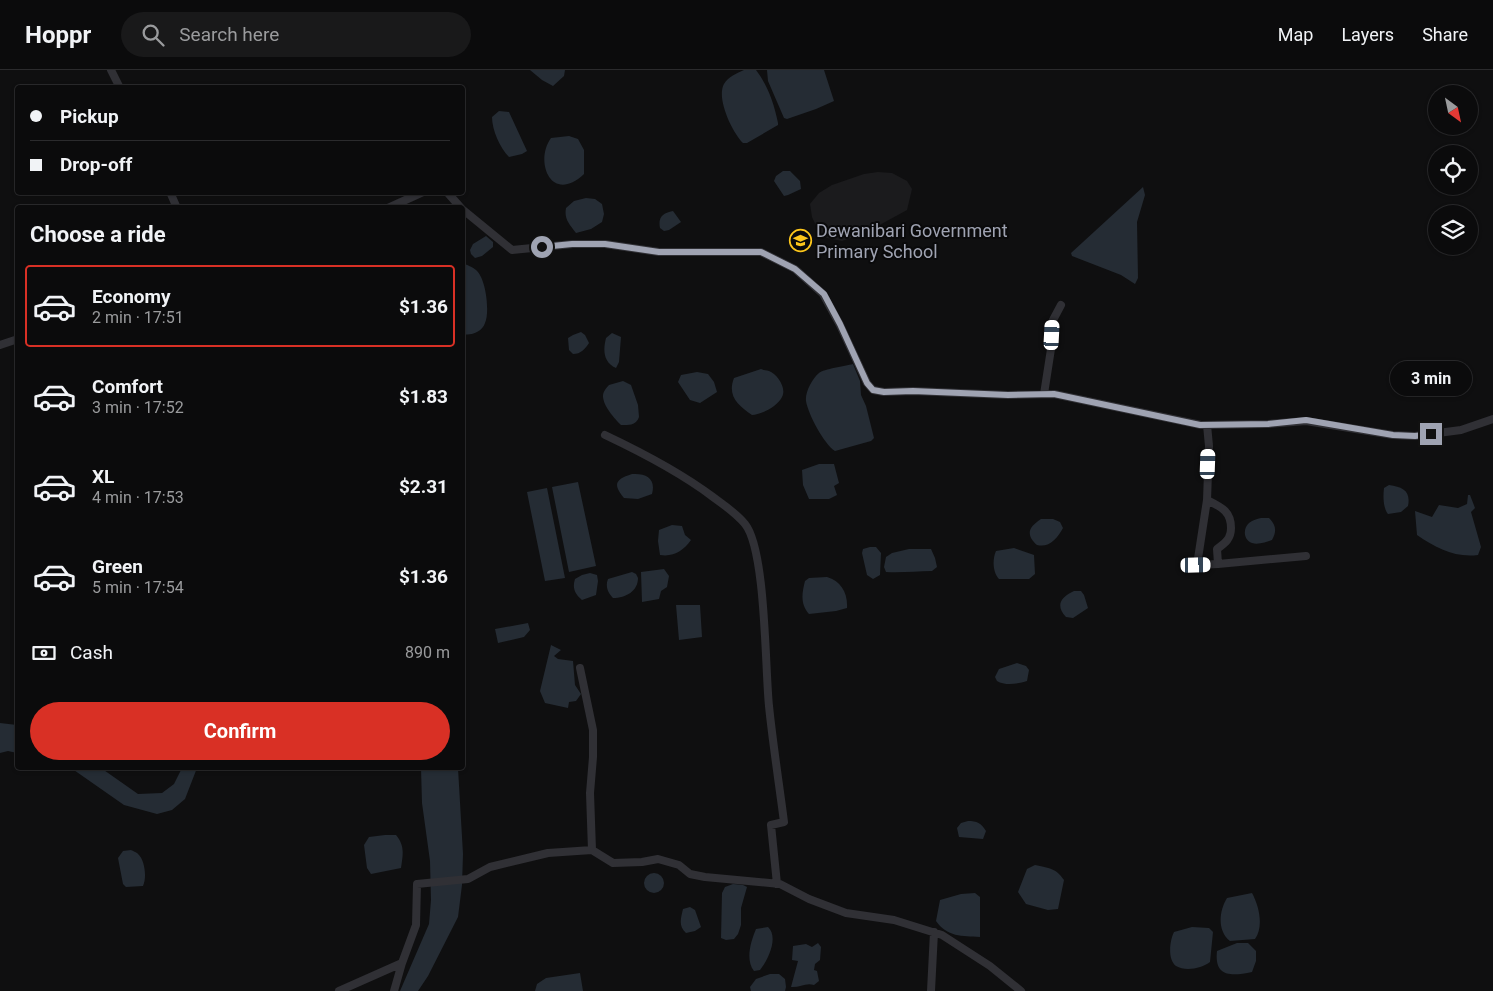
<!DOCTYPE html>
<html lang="en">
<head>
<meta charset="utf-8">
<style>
  :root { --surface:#0b0b0c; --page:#19191a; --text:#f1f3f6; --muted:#9a9b9d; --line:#2b2b2d; --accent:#d93025 }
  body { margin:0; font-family:Roboto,sans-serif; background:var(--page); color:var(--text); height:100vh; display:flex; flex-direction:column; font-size:19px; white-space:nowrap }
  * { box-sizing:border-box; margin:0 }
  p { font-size:16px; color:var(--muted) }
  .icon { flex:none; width:28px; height:28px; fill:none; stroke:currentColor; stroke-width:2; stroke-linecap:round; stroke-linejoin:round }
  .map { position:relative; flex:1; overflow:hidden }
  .sheet { position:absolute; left:15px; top:135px; width:450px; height:565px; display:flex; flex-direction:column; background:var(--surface); border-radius:5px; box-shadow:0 1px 4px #0004,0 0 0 1px var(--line) }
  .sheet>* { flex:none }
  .hud { position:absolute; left:15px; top:15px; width:450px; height:110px; border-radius:5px; box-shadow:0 1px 4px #0004,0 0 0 1px var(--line); display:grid; align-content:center; height:110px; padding:0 15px; background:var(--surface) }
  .needle { width:32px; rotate:147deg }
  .fabs { position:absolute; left:1428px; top:15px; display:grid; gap:10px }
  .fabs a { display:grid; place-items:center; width:50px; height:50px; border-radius:50%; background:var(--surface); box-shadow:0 1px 4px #0004,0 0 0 1px var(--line); font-size:25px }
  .end { position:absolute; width:22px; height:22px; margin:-11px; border:6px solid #9fa3b2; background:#111; box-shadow:0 0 0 2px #111 }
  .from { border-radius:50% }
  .bubble { position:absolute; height:35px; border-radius:18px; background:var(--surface); box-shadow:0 1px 4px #0004,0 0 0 1px var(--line); font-size:16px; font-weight:700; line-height:35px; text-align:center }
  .car { position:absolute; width:15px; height:30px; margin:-15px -8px; border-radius:6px; box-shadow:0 0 4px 1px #0007; background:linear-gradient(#fff 24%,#345 0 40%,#fff 0 76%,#345 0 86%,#fff 0) }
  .hud b { display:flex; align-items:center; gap:18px; height:48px; font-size:19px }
  .hud b+b { border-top:1px solid var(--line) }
  .hud i { width:12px; height:12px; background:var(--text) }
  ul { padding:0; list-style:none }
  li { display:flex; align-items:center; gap:15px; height:82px; margin:0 10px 8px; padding:0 5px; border:2px solid transparent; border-radius:5px }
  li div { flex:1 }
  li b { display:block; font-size:19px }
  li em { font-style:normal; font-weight:700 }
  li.current { border-color:var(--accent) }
  li>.icon { width:45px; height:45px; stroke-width:1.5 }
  h2 { padding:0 15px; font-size:22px; line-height:60px }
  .pay { display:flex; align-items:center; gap:12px; height:55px; padding:0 15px; font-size:19px }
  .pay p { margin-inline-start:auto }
  .action { display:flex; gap:10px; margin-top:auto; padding:10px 15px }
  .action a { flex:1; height:58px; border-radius:30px; background:var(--accent); color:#fff; font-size:20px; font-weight:700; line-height:58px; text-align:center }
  header { display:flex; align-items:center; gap:30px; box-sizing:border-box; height:70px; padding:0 25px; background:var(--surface); border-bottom:1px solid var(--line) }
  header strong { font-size:24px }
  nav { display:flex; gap:28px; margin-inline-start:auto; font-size:18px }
  .search { width:350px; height:45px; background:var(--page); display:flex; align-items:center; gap:12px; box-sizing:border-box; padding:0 18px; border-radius:28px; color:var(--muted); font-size:19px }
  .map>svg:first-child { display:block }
</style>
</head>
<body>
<header>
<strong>Hoppr</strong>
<div class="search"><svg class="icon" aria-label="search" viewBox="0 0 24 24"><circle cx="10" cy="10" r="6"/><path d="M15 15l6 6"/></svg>Search here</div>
<nav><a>Map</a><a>Layers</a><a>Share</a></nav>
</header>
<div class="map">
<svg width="1493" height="921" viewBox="0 0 1493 921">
  <rect width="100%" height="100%" fill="#0f0f10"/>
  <path fill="#1b1b1d" d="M 878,102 L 892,103 L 907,111 L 912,119 L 907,140 L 865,163 L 842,171 L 827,168 L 819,162 L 812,147 L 810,134 L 819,123 L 832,115 L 864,104 Z"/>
  <path fill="#252c34" d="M 530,0 L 565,0 L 564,6 L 553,16 L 542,10 Z
    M 744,0 L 756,0 C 768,16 774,33 778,53 L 778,55 L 747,73 L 743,73 C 732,62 716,28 724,14 C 728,7 737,3 744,0 Z
    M 767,0 L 824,0 L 834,31 L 816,39 L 787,49 L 784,48 L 768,11 Z
    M 499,41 L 509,42 L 527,81 L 522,84 L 509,87 C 500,78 492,60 492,47 Z
    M 569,66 L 578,69 L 584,80 L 584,104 C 551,135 534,91 551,68 Z
    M 783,101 L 790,101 L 800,111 L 801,119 L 788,125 L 784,126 L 774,111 L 776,106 Z
    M 1143,117 L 1145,125 L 1137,152 L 1138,208 L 1135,214 L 1121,205 L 1072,186 L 1071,183 Z
    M 586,128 L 595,129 L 602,134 L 604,144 L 602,152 L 591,159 L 576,163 C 569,154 564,149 566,138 L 574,131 Z
    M 673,141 L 681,152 L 669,160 L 664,161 L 660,158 C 658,148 662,143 673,141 Z
    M 486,166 L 493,172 L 493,177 L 482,186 L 475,188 L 471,184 L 470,180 L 473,174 Z
    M 462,193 C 467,195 473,197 476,200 C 486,208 490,242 485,253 C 482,262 471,266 463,264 Z
    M 581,262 L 585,265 L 589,273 C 585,279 581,284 573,284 L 569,280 L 568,268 L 573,265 Z
    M 612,263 L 621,267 L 619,292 L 616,298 C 603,292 603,280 606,268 Z
    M 853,294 L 860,311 L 861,325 L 866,336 L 874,368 L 871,371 L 835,381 C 824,374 808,344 806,331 C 805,322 812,309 819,303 C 824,299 845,296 853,294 Z
    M 761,299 C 763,300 766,300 769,301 C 777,304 787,318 782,327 C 778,336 761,345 752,345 C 738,335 727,326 734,308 Z
    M 697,302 L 708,304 L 714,312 L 717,322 L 700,333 L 690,330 L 678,312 L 681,305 Z
    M 623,311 L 631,315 L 638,335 L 639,347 C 636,356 628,355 621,355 C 615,349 603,336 603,326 C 603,322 606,318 609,315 Z
    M 819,394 L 834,394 L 839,413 L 834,416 L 837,425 L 829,429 L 809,429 L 803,415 L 802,400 Z
    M 632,404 C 647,403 656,409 652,424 L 638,429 L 624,428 C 612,414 616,409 632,404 Z
    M 578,412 L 596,496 L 569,502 L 552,417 Z
    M 1389,415 C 1403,417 1411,421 1408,436 L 1401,442 L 1388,444 C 1383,438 1383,426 1384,418 Z
    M 547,418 L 565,508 L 545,511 L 527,422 Z
    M 1468,425 L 1470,425 L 1475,438 L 1471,442 L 1481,477 L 1478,485 C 1455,488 1436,478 1417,465 L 1415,441 L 1432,447 L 1439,435 L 1458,438 L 1467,434 Z
    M 1261,448 L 1269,448 C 1276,455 1277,461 1272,470 C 1266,472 1258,475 1252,473 C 1243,470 1243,458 1249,453 C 1253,450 1257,449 1261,448 Z
    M 1041,449 L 1053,449 L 1060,452 L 1063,458 C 1057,469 1049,478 1037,475 C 1025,464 1029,457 1041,449 Z
    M 672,455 L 682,456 L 685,465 L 691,470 C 683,481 674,487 660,485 L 658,471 L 659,460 Z
    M 870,477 L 876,477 L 881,483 L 880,505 L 873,509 L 867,505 L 862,483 L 863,479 Z
    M 1014,478 L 1034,485 L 1035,504 L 1029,509 L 999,509 C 993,503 992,490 996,481 Z
    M 909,479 L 931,479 L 935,488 L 937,497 L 932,501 C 916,501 902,503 886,502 L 884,497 L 886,487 L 892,483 Z
    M 664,499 L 669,506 L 667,517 L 661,521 L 659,529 L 642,532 L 641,502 Z
    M 632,502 L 636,504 L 638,508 C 638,521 626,528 613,528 C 608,523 605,516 608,509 Z
    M 590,503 L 597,505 L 598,511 L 596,525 L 582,530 C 575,524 572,518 575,509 L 582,505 Z
    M 827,507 C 841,511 848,523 847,538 L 836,541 L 809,544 C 800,534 802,523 805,511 L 809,508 Z
    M 1074,521 L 1081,521 L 1084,525 L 1088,538 L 1073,548 L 1066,547 C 1055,535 1061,527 1074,521 Z
    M 676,535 L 700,535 L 702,567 L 679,570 Z
    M 528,553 L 530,560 L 524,567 L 498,573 L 495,559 Z
    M 551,575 L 561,580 L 554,586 L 558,589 L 573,591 L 575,615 L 581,624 L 576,631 L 569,632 L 568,638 L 545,633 L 540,621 Z
    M 1017,593 L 1026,596 L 1029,600 L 1027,611 C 1018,614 1005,616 997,611 L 995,607 L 999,599 Z
    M 0,653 L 17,655 L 17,683 L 8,681 L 0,683 Z
    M 71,698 L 101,698 L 138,724 L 162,723 L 174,714 L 182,698 L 197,698 L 185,729 L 172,740 L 157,744 L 124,735 Z
    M 421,698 L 458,698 L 463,784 L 462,815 L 458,847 L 428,906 L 418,921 L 400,921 L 429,854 L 431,830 L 430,791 L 422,733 Z
    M 968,751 C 977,751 981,753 986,761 L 983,769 L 959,767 L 957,758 L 961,753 Z
    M 385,765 L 396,765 C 405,776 403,784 401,798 L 371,804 L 367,798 L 364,775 L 369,767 Z
    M 131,780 C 131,780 138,783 138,784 C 145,790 147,808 143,816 L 126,817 L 123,814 L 118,788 L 123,781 Z
    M 1035,795 C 1049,798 1056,798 1064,810 L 1058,839 L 1048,840 L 1026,834 L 1018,822 L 1027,799 Z
    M644 813a10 10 0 1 1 20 0a10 10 0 1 1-20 0Z
    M 733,814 L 743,815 L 747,817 L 741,838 L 741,855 L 738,864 L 734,869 L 726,870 L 721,868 L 722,823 L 725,817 Z
    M 975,823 L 980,827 L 980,867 C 962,866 947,867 936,851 L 940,830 L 961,824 Z
    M 1252,823 C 1259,836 1264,856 1255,869 L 1230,871 C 1217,861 1219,841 1227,828 Z
    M 690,837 L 695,840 L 701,857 L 695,861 L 686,863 C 678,856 681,848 683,839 Z
    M 768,857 C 779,867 768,890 760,900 L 754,901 C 745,890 751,871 756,859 Z
    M 1192,857 L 1209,858 L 1213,862 L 1210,892 C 1202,898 1186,902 1176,896 C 1167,889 1170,870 1174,862 Z
    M 818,873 L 821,877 L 820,890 L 815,894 L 814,900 L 817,901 L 819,911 L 814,915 C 806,912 799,918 791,917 L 798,891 L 792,890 L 793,876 L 806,874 L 812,877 Z
    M 1237,873 L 1248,873 L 1256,881 L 1256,891 L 1252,902 C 1232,906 1214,908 1217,881 Z
    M 580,903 L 583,921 L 535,921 L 537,914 L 546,908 Z
    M 770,904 L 779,904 L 785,909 L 786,917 L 785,921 L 751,921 L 750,917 L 756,909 Z"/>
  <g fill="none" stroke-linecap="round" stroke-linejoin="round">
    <path stroke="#303035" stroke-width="8" d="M 111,0 L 120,18
      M 170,122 L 177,138
      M 447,122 L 461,138
      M 388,138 L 423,122
      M 462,139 L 512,180 L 573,174 L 605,174 L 659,182 L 761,182 L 795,199 L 823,224 L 840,255 L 867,313 L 873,320 L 884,322 L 913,321 L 1008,325 L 1054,324 L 1201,355 L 1268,354 L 1306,351 L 1393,365 L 1415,366 L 1461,360 L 1493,349
      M 0,275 L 18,269
      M 1044,324 L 1051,279 L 1053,250 L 1061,235
      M 1207,355 L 1209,376 L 1207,430 C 1221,437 1231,441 1231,458 C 1231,469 1225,473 1217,479 L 1218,494 L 1306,486
      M 605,365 C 643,383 680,402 713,427 C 724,435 736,443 745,454 C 766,480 765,598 769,636 C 773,675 779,713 784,752 L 771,755 L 777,814
      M 1207,430 L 1197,495 L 1218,494
      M 580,598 L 593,660 L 593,687 L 590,723 L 592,780
      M 339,921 L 402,893 L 416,855 L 417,814 L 468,809 L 490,797 L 548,783 L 592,780 L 613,793 L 642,792 L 658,789 L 679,795 L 690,804 L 705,807 L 780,814 L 809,829 L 846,843 L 894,850 L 942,865 L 990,896 L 1021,921
      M 394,921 L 402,893
      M 931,921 L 934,862"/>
  </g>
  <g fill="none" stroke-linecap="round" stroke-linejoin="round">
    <path stroke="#9fa3b2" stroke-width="6" d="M 542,177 L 572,174 L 605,174 L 659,182 L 761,182 L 795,199 L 824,224 L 840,254 L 867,313 L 873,320 L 884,322 L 913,321 L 1008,325 L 1054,324 L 1200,355 L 1268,354 L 1306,350 L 1393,365 L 1415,366 L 1431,364"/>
  </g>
  <defs>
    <symbol id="school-ring" viewBox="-11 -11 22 22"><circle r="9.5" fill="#0a0a0b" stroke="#fcc61b" stroke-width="1.5"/><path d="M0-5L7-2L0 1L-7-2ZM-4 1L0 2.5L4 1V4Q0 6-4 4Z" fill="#fcc61b"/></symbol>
  </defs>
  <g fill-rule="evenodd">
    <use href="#school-ring" x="788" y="158" width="25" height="25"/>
  </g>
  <g text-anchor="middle" stroke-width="4" stroke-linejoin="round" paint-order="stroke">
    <g font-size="18" fill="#9fa3b2" stroke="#0a0a0b" text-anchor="start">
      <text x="816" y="167">Dewanibari Government<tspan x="816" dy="21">Primary School</tspan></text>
    </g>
  </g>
</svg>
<div class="fabs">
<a><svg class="needle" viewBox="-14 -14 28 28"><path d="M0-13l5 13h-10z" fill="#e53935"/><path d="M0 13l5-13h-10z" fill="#9a9b9d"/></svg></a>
<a><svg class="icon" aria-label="locate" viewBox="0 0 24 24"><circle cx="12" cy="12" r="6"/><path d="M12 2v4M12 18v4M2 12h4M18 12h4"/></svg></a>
<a><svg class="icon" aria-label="layers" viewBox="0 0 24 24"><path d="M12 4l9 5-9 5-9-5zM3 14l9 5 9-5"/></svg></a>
</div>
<i class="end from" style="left:542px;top:177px"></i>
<i class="end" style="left:1431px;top:364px"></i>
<div class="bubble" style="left:1390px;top:291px;width:82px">3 min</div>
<i class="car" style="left:1052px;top:265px;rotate:3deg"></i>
<i class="car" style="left:1208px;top:394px;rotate:2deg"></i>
<i class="car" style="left:1196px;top:495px;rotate:89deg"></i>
<div class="hud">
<b><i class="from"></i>Pickup</b>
<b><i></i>Drop-off</b>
</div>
<section class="sheet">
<h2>Choose a ride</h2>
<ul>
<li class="current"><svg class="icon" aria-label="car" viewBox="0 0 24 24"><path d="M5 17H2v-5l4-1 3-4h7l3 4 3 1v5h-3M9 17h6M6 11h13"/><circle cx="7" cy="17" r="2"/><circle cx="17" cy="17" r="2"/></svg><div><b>Economy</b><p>2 min · 17:51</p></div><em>$1.36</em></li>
<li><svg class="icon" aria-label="car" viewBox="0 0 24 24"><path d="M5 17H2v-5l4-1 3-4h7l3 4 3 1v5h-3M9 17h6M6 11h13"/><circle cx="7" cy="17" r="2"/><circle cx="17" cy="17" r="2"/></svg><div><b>Comfort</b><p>3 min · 17:52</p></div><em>$1.83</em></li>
<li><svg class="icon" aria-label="car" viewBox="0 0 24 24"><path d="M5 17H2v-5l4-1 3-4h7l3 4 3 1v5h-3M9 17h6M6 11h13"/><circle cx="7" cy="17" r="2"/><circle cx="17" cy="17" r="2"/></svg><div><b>XL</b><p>4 min · 17:53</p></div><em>$2.31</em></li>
<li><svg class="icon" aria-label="car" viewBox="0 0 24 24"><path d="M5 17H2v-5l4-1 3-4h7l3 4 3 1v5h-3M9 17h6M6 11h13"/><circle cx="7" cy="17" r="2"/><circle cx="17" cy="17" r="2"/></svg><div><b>Green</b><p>5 min · 17:54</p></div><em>$1.36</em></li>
</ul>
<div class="pay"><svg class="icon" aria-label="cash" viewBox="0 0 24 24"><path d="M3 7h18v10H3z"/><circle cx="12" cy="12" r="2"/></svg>Cash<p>890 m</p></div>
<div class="action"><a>Confirm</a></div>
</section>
</div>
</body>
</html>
